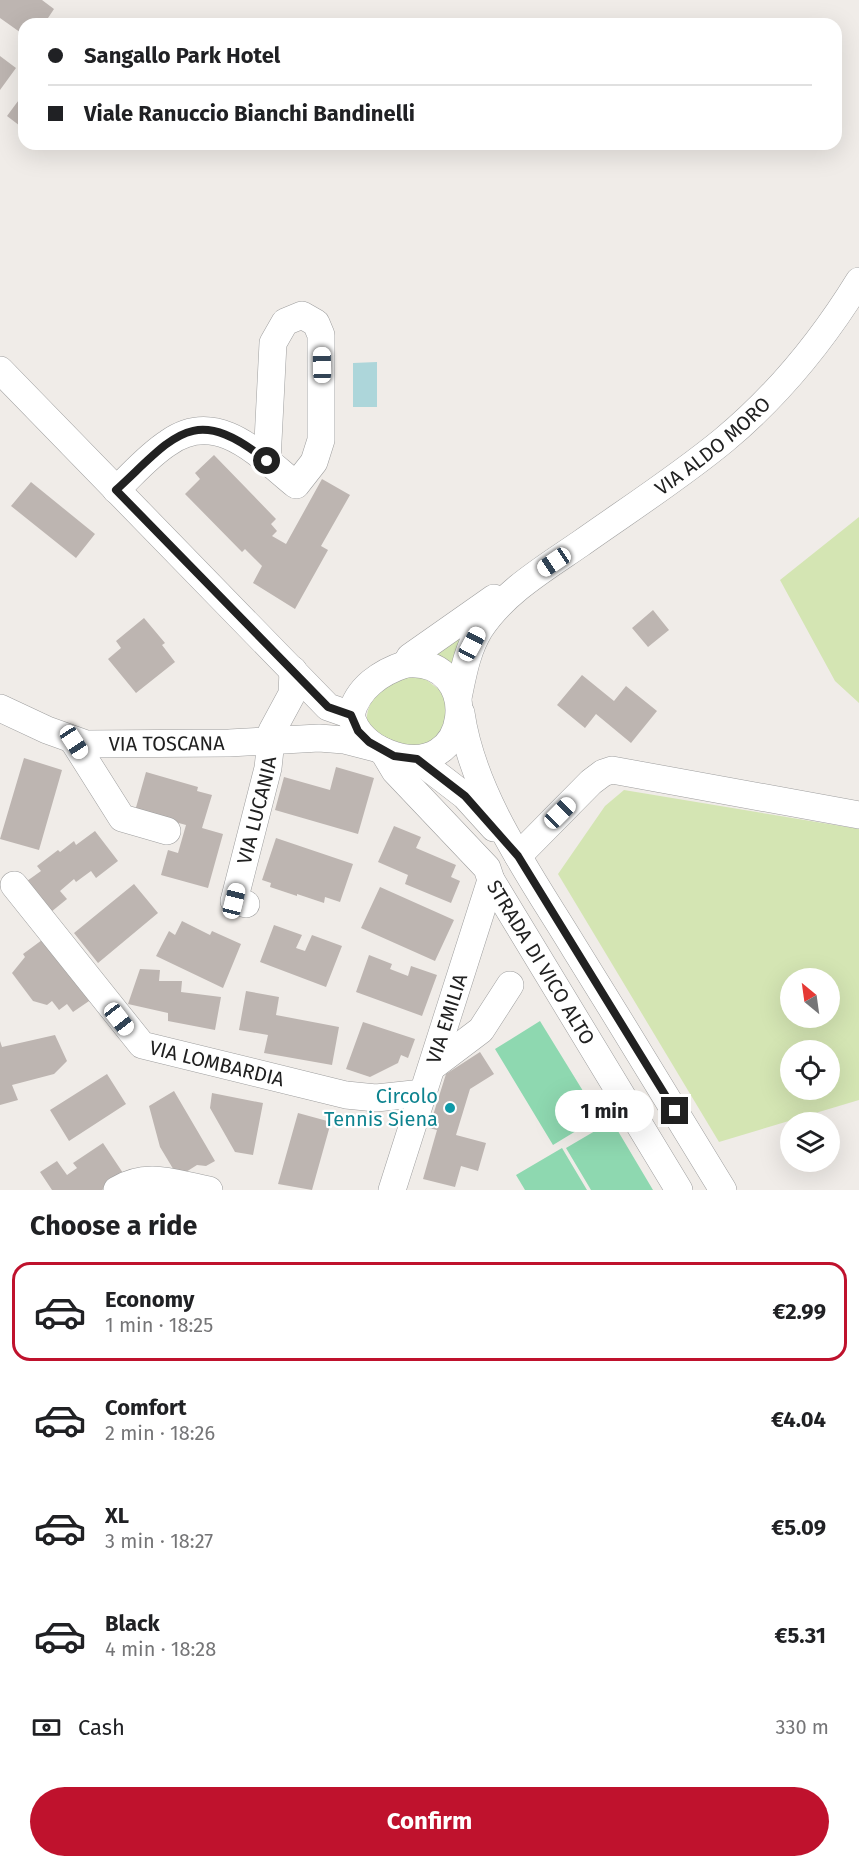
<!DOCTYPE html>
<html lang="en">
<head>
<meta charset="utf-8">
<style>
  :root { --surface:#fff; --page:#f6f6f6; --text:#202124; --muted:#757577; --line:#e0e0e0; --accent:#bf122d }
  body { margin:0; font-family:"Fira Sans",sans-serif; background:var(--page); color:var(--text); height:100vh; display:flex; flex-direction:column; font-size:22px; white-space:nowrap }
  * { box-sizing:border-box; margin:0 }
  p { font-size:20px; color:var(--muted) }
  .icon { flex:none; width:33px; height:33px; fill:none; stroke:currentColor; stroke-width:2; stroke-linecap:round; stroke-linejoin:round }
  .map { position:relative; height:1190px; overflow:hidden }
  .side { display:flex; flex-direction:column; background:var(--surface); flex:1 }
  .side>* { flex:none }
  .top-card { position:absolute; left:18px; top:18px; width:824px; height:132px; border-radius:18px; box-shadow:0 6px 24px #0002; display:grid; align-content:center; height:132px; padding:0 30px; background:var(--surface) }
  .needle { width:39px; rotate:331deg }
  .tools { position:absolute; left:780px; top:968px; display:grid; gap:12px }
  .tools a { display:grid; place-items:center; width:60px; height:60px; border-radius:50%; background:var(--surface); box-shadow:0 6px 24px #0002; font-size:30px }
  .end { position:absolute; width:27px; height:27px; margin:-14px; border:8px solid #212121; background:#fff; box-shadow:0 0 0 3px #fff }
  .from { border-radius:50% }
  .bubble { position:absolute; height:42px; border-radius:21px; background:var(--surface); box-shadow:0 6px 24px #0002; font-size:20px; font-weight:700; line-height:42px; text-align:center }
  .car { position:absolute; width:18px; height:36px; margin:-18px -9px; border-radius:8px; box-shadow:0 0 4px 2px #0007; background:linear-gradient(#fff 24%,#345 0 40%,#fff 0 76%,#345 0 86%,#fff 0) }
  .top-card b { display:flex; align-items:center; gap:21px; height:57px; font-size:22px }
  .top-card b+b { border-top:2px solid var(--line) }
  .top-card i { width:15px; height:15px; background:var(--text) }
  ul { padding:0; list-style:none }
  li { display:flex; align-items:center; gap:18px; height:99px; margin:0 12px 9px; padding:0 18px; border:3px solid transparent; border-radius:18px }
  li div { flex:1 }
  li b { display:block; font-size:22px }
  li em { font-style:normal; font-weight:700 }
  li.active { border-color:var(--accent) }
  li>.icon { width:54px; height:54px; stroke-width:1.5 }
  h2 { padding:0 30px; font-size:27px; line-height:72px }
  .pay { display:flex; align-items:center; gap:15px; height:66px; padding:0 30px; font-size:22px }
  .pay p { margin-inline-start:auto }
  .primary-button { display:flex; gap:12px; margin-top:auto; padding:12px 30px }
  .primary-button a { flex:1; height:69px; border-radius:36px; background:var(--accent); color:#fff; font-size:24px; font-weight:700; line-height:69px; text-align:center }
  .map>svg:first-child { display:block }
</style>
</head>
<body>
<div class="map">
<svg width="859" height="1190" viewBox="0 0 859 1190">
  <rect width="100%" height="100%" fill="#f0ece8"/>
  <path fill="#d4e5b3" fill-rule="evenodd" d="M 859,517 L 859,703 L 835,681 L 780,580 Z
    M 464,634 L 451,668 L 431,657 Z
    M 416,672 L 453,700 L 435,745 L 395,745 L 367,725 C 364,693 392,684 416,672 Z
    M 624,790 L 859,829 L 859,1100 L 719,1142 L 558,874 L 605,806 ZM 790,978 L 830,978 L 830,1017 L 790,1017 ZM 790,1050 L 830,1050 L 830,1089 L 790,1089 Z"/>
  <path fill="#8ed8b0" d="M 540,1021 L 599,1117 L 553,1145 L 495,1049 Z
    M 612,1121 L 653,1190 L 591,1190 L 566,1148 Z
    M 562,1148 L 587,1190 L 525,1190 L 516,1175 Z"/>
  <path fill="#add6da" d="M 377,362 L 377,407 L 353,407 L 353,363 Z"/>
  <path fill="#bdb5b1" d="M 0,0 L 42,0 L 54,9 L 44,24 L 24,24 L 24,35 L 0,18 Z
    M 0,56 L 16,68 L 0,90 Z
    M 24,93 L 24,129 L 7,116 Z
    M 214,455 L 276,519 L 271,524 L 277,531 L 272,536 L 286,544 L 322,479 L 350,495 L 321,546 L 328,550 L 295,609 L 253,583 L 262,566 L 245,549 L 242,552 L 185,494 L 200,479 L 195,473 Z
    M 31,482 L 95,534 L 76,558 L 11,506 Z
    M 653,610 L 669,630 L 648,647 L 632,628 Z
    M 144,618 L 165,643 L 162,645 L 175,662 L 136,693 L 108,659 L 121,648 L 116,641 Z
    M 582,675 L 614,701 L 626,686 L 657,711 L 631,743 L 596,714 L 585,728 L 557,705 Z
    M 24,758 L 62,770 L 39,850 L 0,839 Z
    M 336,767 L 374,778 L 358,834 L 275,810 L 284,777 L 330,790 Z
    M 146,772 L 198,787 L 197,791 L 212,795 L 202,828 L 223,834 L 208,888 L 161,875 L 168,850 L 178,853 L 186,825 L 135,811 Z
    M 394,826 L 421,837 L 416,848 L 456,865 L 451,877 L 460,881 L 451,903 L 405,884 L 408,875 L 378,862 Z
    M 95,831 L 118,861 L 96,878 L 91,871 L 76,882 L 74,879 L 60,891 L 67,899 L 51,912 L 27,881 L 41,871 L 37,866 L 58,850 L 60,852 L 74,841 L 76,845 Z
    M 276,838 L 353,864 L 340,902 L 325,897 L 324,903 L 297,894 L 297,896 L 270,887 L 271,883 L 262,880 Z
    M 134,884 L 158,913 L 98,963 L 74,933 Z
    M 380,887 L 454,920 L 435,961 L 361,928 Z
    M 182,921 L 210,935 L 212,931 L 241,944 L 223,988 L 156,956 L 169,931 L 175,935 Z
    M 274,925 L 302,935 L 296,948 L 305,951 L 312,935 L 342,946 L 326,987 L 260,962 Z
    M 42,940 L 92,999 L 73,1012 L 67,1004 L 59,1010 L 52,1001 L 47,1005 L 33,1001 L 12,973 L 25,957 L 23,954 Z
    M 369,955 L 392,964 L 390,969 L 408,976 L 411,966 L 437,975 L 422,1016 L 356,992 Z
    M 140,969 L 160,970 L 159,981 L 182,981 L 181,992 L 221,997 L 215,1030 L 168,1021 L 168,1013 L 128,1004 Z
    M 246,991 L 279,997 L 276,1015 L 339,1027 L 332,1065 L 264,1053 L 268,1035 L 239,1030 Z
    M 363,1022 L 415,1039 L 408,1058 L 401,1055 L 398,1063 L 370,1077 L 346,1069 Z
    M 55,1035 L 67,1061 L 54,1074 L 12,1085 L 18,1100 L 0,1105 L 0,1041 L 2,1047 Z
    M 480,1052 L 494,1074 L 470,1089 L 456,1135 L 486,1143 L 478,1171 L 461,1166 L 455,1187 L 423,1179 L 437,1130 L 429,1128 L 446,1074 Z
    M 107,1074 L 126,1104 L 69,1141 L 50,1110 Z
    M 174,1091 L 215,1161 L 206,1166 L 197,1165 L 178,1177 L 160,1147 L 149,1106 Z
    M 212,1093 L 263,1103 L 253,1155 L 235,1152 L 210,1108 Z
    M 298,1113 L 331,1122 L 312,1190 L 278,1184 Z
    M 103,1143 L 125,1176 L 102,1190 L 52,1190 L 40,1172 L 57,1161 L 67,1175 L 77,1168 L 73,1163 Z"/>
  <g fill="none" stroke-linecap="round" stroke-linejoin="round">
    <defs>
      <g id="minor">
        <path d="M 0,370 L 328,707 L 351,715"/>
        <path d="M 116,490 C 133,474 148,456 168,443 C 217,408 259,455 296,485 L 314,462 L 321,440 L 321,335 L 316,323 L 302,315 L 285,322 L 273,343 L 267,461"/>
        <path d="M 406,664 C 484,656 474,786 388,753 C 371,747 355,733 351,715 C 357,688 381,672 406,664 Z"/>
        <path d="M 406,664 L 410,657 L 494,598"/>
        <path id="s1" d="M 458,698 C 463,674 467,650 480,629 C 503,593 545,568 580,544 C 628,510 678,478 724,440 C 778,395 822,341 859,281"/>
        <path id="s2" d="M 0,708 L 47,730 L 86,744 L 229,743 L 319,738 L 344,740 L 379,749"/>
        <path d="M 461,713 C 473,797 532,878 575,949 C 625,1029 674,1110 723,1190"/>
        <path d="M 74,742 L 122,818 L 167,831"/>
        <path id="s3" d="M 383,751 L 395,771 L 487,868 L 491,880 L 679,1190"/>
        <path d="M 417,759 L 465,796 L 494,828"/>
        <path d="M 518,856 L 591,782 L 603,773 L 612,770 L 859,815"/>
        <path id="s4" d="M 14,885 L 142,1045 L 346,1095 L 376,1098 L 423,1093"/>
        <path id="s5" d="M 246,904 L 234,901 L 268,768 L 272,731 L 292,694 L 293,670"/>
        <path d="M 432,1067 L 481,1030 L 510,985"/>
        <path d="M 117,1190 C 148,1171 175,1184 209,1190"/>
        <path id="s6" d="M 392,1190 L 491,880"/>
      </g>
    </defs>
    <use href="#minor" stroke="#9e9e9e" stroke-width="28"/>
    <use href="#minor" stroke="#fff" stroke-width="27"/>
  </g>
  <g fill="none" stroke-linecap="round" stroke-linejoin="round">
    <path stroke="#212121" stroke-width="8" d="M 267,461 C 193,401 174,437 116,490 L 328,707 L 351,715 L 358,731 L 369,742 L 394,756 L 417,759 L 465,796 L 518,856 L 675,1111"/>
  </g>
  <circle fill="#0f9aa8" stroke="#fff" stroke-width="2" cx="450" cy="1108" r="6"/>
  <g text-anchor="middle" stroke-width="4.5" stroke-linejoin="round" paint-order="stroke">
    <g font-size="20" fill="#212121" stroke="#fff">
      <text dy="7" stroke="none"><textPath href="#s1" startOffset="370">VIA ALDO MORO</textPath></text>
      <text dy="7" stroke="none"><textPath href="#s2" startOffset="174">VIA TOSCANA</textPath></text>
      <text dy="7" stroke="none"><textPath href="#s5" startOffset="106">VIA LUCANIA</textPath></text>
      <text dy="7" stroke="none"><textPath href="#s3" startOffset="266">STRADA DI VICO ALTO</textPath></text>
      <text dy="7" stroke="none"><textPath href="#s6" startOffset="180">VIA EMILIA</textPath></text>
      <text dy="7" stroke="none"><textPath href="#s4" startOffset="282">VIA LOMBARDIA</textPath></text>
    </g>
    <g font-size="20" fill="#0d838f" stroke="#fff" text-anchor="end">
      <text x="438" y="1103">Circolo<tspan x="438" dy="23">Tennis Siena</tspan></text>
    </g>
  </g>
</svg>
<div class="tools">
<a><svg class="needle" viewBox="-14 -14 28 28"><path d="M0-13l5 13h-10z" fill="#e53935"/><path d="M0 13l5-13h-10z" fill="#757577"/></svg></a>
<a><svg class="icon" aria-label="locate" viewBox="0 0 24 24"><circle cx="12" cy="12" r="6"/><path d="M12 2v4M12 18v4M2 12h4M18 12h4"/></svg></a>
<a><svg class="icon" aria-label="layers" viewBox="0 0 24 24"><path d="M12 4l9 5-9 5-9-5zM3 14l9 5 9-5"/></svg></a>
</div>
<i class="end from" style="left:267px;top:461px"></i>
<i class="end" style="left:675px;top:1111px"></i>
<div class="bubble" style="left:555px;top:1090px;width:99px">1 min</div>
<i class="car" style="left:322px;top:365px;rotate:359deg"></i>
<i class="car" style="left:554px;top:562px;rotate:236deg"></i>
<i class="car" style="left:472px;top:644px;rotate:28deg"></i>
<i class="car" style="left:74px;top:742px;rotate:147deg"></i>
<i class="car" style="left:560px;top:813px;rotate:45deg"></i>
<i class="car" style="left:234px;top:901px;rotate:14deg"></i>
<i class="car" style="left:119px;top:1019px;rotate:142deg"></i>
<div class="top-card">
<b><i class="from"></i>Sangallo Park Hotel</b>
<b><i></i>Viale Ranuccio Bianchi Bandinelli</b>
</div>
</div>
<section class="side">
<h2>Choose a ride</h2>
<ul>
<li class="active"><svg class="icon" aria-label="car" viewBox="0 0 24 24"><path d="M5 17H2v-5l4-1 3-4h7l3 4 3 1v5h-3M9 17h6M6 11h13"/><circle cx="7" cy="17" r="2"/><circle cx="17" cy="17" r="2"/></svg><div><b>Economy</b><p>1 min · 18:25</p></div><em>€2.99</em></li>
<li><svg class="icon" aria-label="car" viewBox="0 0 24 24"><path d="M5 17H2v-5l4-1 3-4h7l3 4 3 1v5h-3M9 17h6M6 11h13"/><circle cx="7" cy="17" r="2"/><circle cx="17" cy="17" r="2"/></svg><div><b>Comfort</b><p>2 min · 18:26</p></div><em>€4.04</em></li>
<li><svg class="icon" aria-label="car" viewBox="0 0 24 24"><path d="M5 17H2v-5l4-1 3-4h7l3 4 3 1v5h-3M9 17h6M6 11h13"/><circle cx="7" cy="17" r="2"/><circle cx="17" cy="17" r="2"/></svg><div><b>XL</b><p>3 min · 18:27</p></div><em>€5.09</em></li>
<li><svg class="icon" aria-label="car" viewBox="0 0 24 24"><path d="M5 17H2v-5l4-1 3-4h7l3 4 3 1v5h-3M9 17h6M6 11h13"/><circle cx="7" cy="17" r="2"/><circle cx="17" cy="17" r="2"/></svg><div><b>Black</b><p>4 min · 18:28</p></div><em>€5.31</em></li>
</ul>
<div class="pay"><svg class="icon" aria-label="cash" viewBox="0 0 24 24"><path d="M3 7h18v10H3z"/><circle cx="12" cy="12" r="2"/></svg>Cash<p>330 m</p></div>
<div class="primary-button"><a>Confirm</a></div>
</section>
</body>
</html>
